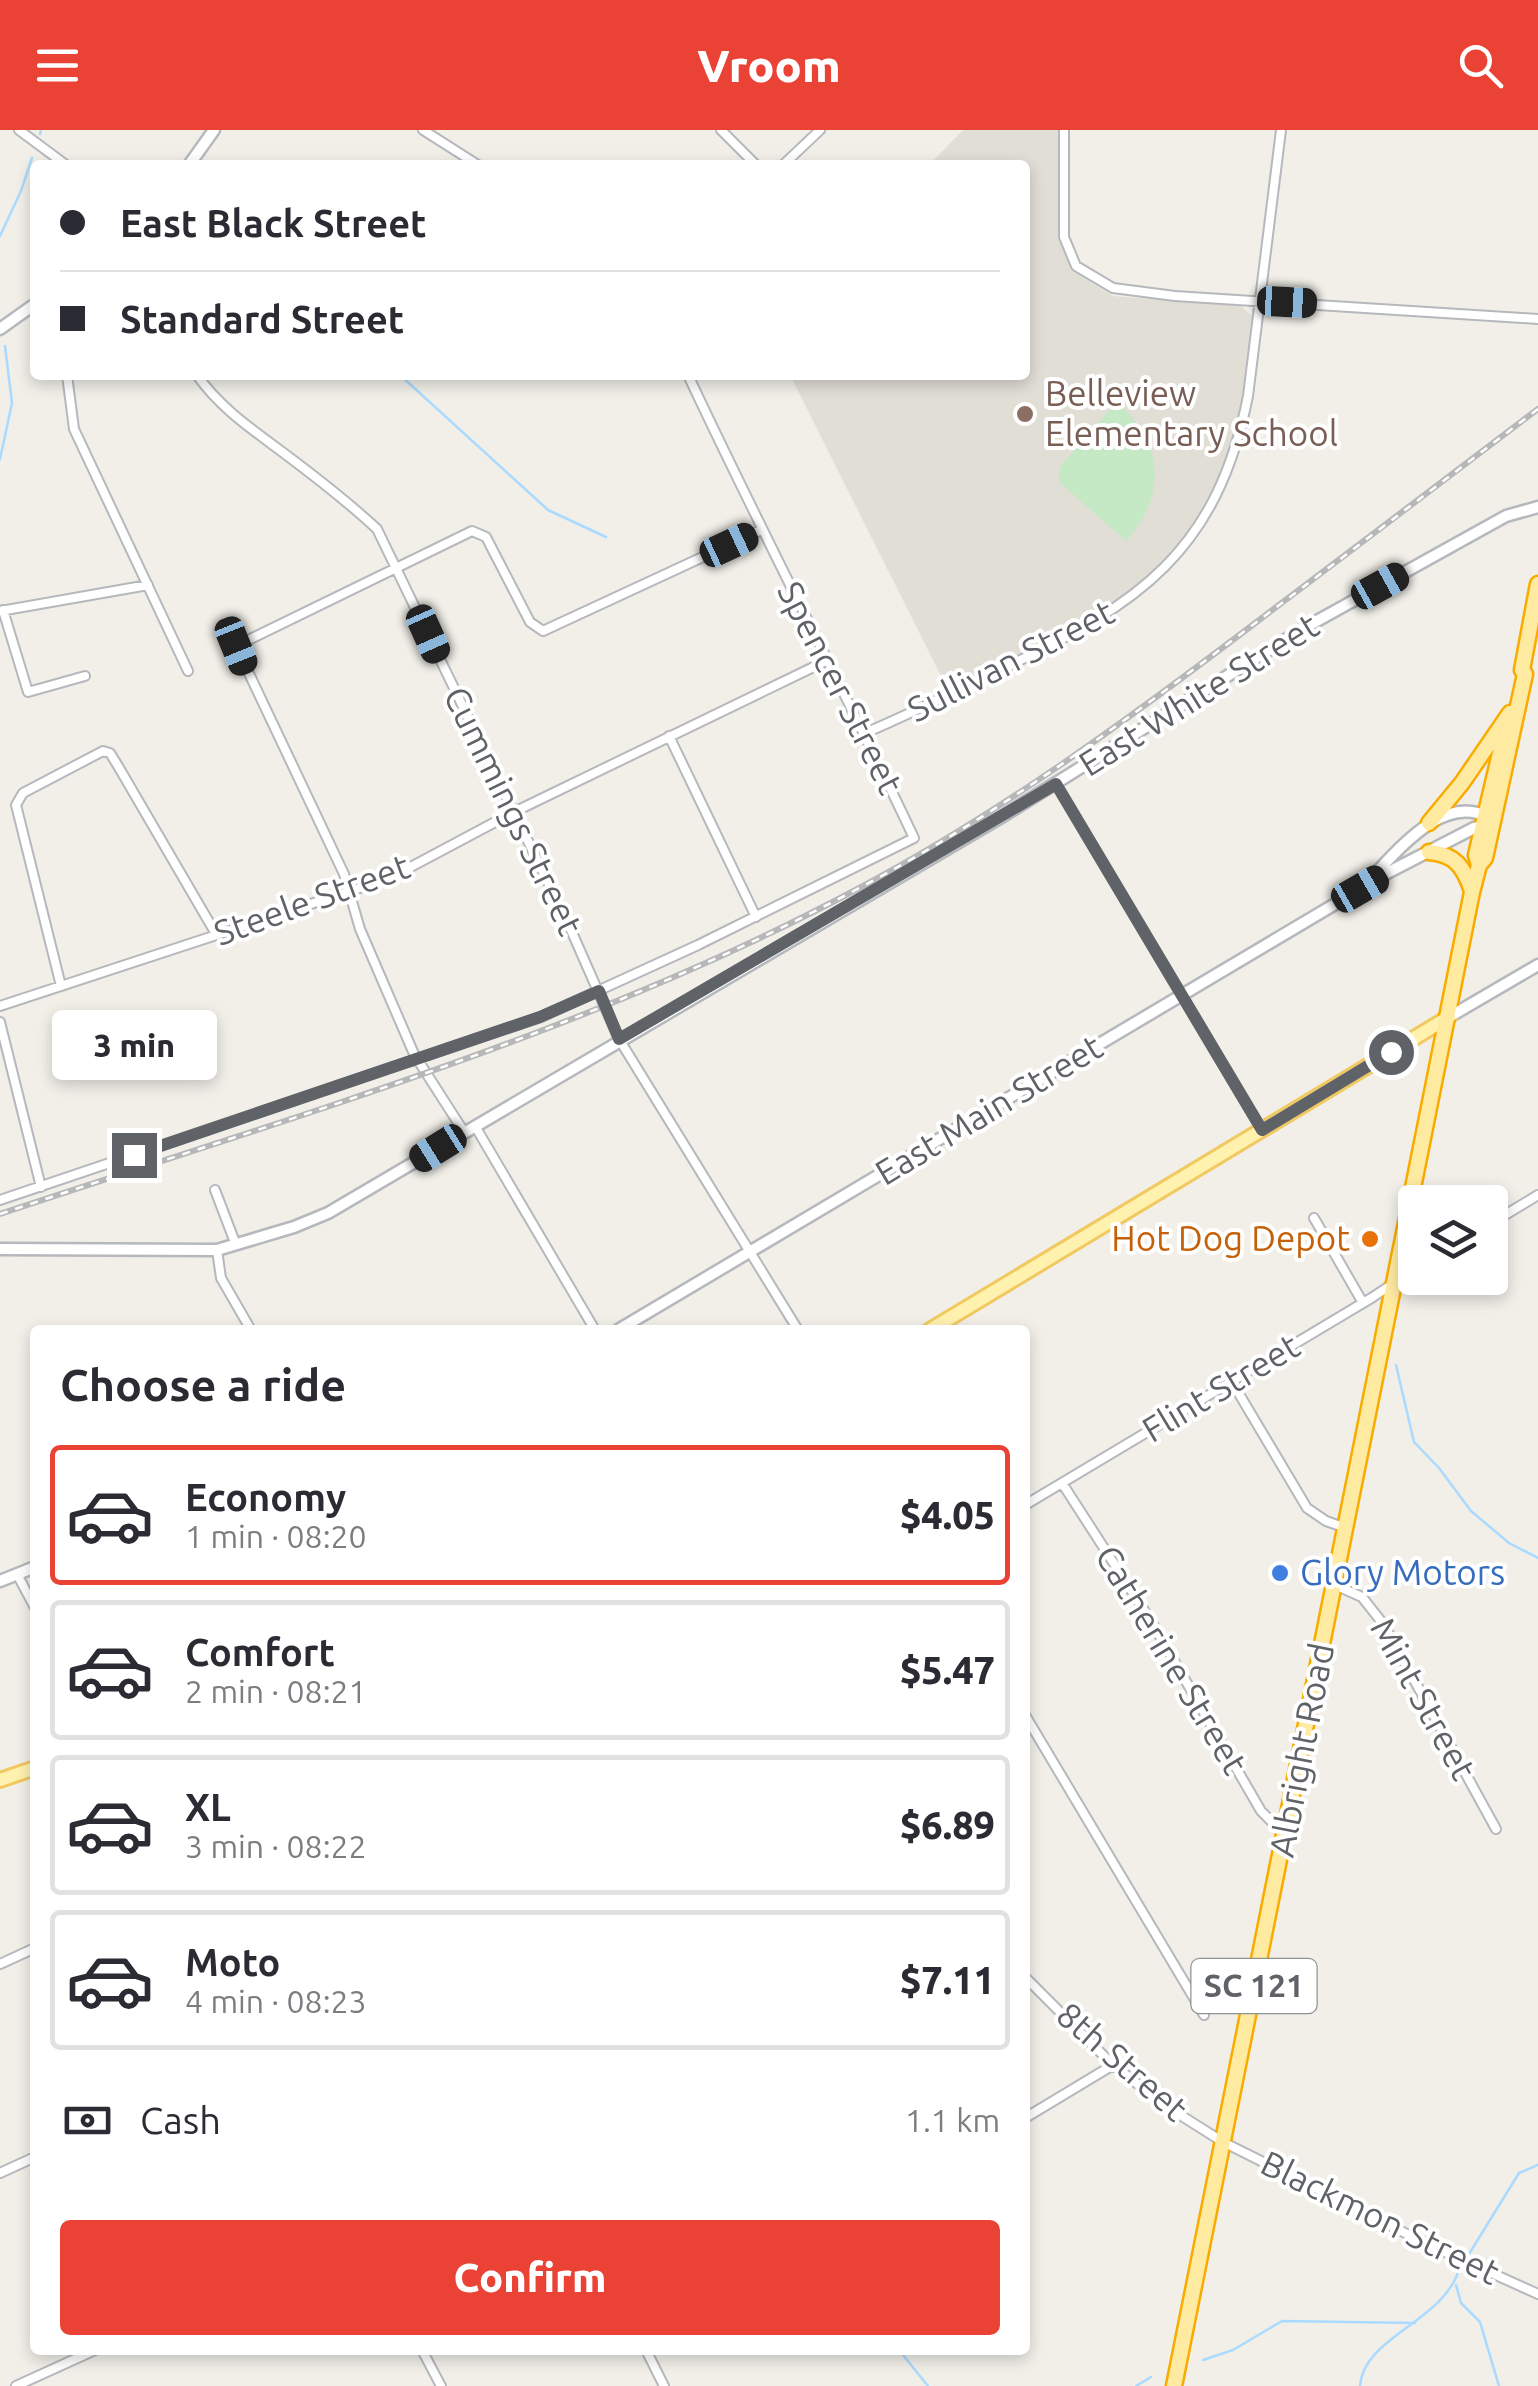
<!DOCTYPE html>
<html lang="en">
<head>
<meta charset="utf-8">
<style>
  :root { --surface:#fff; --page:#f2f2f3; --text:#2b2b33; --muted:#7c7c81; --line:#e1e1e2; --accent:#ea4335 }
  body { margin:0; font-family:Ubuntu,sans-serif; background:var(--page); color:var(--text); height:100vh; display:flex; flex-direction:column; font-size:38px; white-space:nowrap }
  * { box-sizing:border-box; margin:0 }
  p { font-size:32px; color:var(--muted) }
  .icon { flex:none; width:55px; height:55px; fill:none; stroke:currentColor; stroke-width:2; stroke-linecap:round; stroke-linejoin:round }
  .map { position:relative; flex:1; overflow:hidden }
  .details { position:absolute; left:30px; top:1195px; width:1000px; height:1030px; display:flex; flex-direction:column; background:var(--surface); border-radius:10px; box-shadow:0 5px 15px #0003 }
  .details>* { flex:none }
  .banner { position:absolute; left:30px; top:30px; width:1000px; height:220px; border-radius:10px; box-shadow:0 5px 15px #0003; display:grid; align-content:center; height:220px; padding:0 30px; background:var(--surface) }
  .tools { position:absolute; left:1398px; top:1055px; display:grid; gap:20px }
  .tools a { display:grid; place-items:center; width:110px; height:110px; border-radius:10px; background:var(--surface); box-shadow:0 5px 15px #0003; font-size:50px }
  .end { position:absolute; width:45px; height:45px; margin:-22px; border:12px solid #5f6368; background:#fff; box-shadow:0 0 0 5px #fff }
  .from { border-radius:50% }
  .bubble { position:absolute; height:70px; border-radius:10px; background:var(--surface); box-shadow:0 5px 15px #0003; font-size:32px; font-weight:800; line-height:70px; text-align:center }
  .car { position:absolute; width:30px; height:60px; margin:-30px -15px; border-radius:12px; box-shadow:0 0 8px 2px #0007; background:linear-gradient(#222 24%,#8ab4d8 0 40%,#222 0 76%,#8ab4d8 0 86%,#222 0) }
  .banner b { display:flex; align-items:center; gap:35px; height:95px; font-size:38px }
  .banner b+b { border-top:2px solid var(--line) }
  .banner i { width:25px; height:25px; background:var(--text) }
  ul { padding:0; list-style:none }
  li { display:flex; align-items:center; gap:30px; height:140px; margin:0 20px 15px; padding:0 10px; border:5px solid var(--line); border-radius:10px }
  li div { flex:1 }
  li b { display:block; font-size:38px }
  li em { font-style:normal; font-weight:800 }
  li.active { border-color:var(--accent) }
  li>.icon { width:90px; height:90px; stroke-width:1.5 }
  h2 { padding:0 30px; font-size:45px; line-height:120px }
  .pay { display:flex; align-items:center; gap:25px; height:110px; padding:0 30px; font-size:38px }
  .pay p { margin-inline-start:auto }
  .cta { display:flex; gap:20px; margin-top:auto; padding:20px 30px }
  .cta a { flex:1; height:115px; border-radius:10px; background:var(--accent); color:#fff; font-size:40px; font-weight:800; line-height:115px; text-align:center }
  header { display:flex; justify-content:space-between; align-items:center; height:130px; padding:0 30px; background:var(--accent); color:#fff; font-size:45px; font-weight:800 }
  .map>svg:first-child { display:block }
</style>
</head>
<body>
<header><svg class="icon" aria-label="menu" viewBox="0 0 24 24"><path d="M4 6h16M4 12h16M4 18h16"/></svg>Vroom<svg class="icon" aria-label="search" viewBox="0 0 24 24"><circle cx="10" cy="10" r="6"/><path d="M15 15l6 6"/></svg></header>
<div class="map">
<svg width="1538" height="2256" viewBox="0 0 1538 2256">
  <rect width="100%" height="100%" fill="#f1efe8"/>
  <path fill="#e1ded6" d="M 963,0 L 1058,0 L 1058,108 L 1072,141 L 1113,166 L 1241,176 L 1253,187 L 1245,266 L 1236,302 L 1208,371 L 1186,405 L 1143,452 L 1113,473 L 1003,535 L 948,560 L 790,245 L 1025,245 L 1025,35 L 929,35 Z"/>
  <path fill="#c5e8c5" d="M 1117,272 C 1162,313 1169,364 1126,411 L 1059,352 L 1059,338 Z"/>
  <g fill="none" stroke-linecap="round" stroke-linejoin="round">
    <path stroke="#aadaff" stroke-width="2.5" d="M 40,4 L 41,0
      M 0,106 L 21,61 L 32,28
      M 400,245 L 548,380 L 606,407
      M 0,329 L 12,273 L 5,216
      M 1396,1235 L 1414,1312 L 1439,1338 L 1471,1381 L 1509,1413 L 1538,1428
      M 1469,2124 L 1519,2043 L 1538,2035
      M 1456,2155 L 1461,2173 L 1480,2192 L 1499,2256
      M 899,2220 L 928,2256
      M 1203,2230 L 1233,2220 L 1282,2191 L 1415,2193
      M 1136,2256 L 1151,2247
      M 1360,2256 C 1363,2206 1447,2191 1460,2136"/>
    <defs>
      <path id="minor" d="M 19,0 L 66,35
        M 423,0 L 478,35
        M 721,0 L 756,35
        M 1064,0 L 1064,107 L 1076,136 L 1113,158 L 1175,166 L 1538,189
        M 783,35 L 820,0
        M 67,245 L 74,299 L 188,541
        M 197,245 C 220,278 253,300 285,324 C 317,348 348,372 377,399 L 571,800 L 619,909 L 798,1200
        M 3,480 L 28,562 L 85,546
        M 0,481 L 148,455
        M 865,603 C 912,583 958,560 1004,538 C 1139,474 1217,422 1248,266 L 1281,0
        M 669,606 L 756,787
        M 1056,654 L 1262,1000
        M 61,856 L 16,675 L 23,663 L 103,621 L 110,623 L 118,636 L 216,804
        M 0,876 L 390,748 L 514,682 L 828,530
        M 0,892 L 41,1057
        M 475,996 L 595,1200
        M 464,1002 L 414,924 L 360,799 L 344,744 L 236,516 L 472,401 L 486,407 L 530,492 L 543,501 L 761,400
        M 215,1060 L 236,1115
        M 0,1070 L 541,887 L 698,815 L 914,708 C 841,553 761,401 688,245
        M 1314,1088 L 1363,1173
        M 1490,1094 L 1538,1065
        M 217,1120 L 221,1148 L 251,1200
        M 1232,1252 L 1307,1378 L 1326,1391 L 1346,1398
        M 1062,1353 L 1151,1491 L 1261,1681 L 1275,1695 L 1285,1700
        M 1025,1375 L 1373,1167 L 1415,1139
        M 17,1444 L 35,1478
        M 1335,1455 L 1362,1467 L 1384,1495 L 1496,1699
        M 1025,1585 L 1204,1885
        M 0,1834 L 35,1818
        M 1025,1847 L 1113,1935 L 1166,1976 L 1223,2012 L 1423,2112 L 1538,2164
        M 1025,1988 L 1113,1935
        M 0,2043 L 35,2027
        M 422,2220 L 441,2256
        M 646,2220 L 664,2256
        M 16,2256 L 95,2220"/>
      <path id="tertiary" d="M 189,35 L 214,0
        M 0,199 L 35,174
        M 1360,759 C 1393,728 1439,662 1488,687
        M 1449,887 L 1538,835
        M 0,1119 L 217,1120 L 294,1097 L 328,1083 L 1003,686 L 1306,497 L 1506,386 L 1538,377
        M 618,1200 L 1389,742 L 1474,698 L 1485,696
        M 0,1451 L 35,1437"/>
      <path id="primary" d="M 930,1200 L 1449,887
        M 0,1650 L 35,1638"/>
      <path id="trunk" d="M 1429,693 L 1462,653 L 1510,583
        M 1429,722 C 1455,724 1464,737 1472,761
        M 1479,735 L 1476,725 L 1505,602
        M 1174,2256 L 1472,762 L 1479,735 L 1485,728 L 1525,544 L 1522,540 L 1538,454"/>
    </defs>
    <use href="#minor" stroke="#b5b8bc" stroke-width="12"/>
    <use href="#tertiary" stroke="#b5b8bc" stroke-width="15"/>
    <use href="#primary" stroke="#f2c960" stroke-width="18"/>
    <use href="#trunk" stroke="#f9ab00" stroke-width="19"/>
    <use href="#minor" stroke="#fff" stroke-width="8"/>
    <use href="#tertiary" stroke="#fff" stroke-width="10"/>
    <use href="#primary" stroke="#fff2af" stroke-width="12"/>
    <use href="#trunk" stroke="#feeaa1" stroke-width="14"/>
    <defs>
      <path id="rail" d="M 0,1084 C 291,987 592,902 863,756 C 1000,683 1126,591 1250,497 C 1346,425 1442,352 1538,279"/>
    </defs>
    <use href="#rail" stroke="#b6b7b8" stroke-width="6"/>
    <use href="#rail" stroke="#fff" stroke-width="2.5" stroke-dasharray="8" stroke-linecap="butt"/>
  </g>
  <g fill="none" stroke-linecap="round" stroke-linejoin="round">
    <path stroke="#5f6368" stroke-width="12" d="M 134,1025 L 540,887 L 599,861 L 619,909 L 1056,654 L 1262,1000 L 1391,922"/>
  </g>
  <circle fill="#8d6e63" stroke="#fff" stroke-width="4" cx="1025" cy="284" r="10"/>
  <circle fill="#e8710a" stroke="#fff" stroke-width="4" cx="1370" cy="1109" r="10"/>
  <circle fill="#3f7fe0" stroke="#fff" stroke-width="4" cx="1280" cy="1443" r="10"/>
  <g text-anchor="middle" stroke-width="8" stroke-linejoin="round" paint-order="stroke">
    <rect fill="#fff" stroke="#8f9295" stroke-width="2.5" x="1191.5" y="1829" width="125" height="54" rx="8"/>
    <g font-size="32" font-weight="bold" fill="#5f6368">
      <text x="1254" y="1867">SC 121</text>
    </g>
    <g font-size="35" fill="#785e54" stroke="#fff" text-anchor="start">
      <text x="1045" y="276">Belleview<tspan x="1045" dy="40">Elementary School</tspan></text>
    </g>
    <g font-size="35" fill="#5f6368" stroke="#fff">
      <text transform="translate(1011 531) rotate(-27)" y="12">Sullivan Street</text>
      <text transform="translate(840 558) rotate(63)" y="12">Spencer Street</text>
      <text transform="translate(1199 565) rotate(-32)" y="12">East White Street</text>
      <text transform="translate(513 681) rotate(64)" y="12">Cummings Street</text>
      <text transform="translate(312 770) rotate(-20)" y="12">Steele Street</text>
      <text transform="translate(989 980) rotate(-31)" y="12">East Main Street</text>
      <text transform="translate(1221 1258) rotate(-31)" y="12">Flint Street</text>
      <text transform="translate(1171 1530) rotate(59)" y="12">Catherine Street</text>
      <text transform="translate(1423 1569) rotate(61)" y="12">Mint Street</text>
      <text transform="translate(1302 1620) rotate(-79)" y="12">Albright Road</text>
      <text transform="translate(1122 1932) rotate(41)" y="12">8th Street</text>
      <text transform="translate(1380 2088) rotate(26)" y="12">Blackmon Street</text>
    </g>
    <g font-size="35" fill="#c56008" stroke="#fff" text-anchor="end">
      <text x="1350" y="1121">Hot Dog Depot</text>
    </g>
    <g font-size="35" fill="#366cbe" stroke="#fff" text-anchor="start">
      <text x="1300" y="1455">Glory Motors</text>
    </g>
  </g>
</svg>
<div class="tools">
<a><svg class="icon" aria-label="layers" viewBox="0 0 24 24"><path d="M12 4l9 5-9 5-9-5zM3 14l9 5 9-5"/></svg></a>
</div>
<i class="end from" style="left:1391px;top:922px"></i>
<i class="end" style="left:134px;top:1025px"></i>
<div class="bubble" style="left:52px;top:880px;width:165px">3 min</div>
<i class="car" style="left:1287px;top:172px;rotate:93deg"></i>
<i class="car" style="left:729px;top:415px;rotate:65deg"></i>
<i class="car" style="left:1380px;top:456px;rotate:61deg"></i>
<i class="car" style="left:428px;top:504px;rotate:156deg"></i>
<i class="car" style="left:236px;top:516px;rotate:158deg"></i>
<i class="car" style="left:1360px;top:759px;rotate:60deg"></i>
<i class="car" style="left:438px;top:1018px;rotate:238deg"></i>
<div class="banner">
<b><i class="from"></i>East Black Street</b>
<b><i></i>Standard Street</b>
</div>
<section class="details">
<h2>Choose a ride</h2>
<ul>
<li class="active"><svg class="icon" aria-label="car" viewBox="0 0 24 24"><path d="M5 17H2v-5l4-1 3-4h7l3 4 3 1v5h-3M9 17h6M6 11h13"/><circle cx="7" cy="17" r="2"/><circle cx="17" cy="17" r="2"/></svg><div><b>Economy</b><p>1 min · 08:20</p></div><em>$4.05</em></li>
<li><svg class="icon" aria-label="car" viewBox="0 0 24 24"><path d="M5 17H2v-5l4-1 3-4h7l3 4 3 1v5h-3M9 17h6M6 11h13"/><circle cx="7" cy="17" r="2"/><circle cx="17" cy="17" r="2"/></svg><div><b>Comfort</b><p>2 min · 08:21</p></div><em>$5.47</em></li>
<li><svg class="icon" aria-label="car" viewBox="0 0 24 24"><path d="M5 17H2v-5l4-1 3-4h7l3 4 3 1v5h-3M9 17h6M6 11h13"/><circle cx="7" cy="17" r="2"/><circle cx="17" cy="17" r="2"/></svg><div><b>XL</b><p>3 min · 08:22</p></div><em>$6.89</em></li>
<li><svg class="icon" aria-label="car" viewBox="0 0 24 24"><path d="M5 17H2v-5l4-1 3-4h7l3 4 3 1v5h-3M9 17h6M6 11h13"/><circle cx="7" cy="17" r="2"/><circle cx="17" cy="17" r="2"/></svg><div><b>Moto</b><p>4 min · 08:23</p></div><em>$7.11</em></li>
</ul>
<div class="pay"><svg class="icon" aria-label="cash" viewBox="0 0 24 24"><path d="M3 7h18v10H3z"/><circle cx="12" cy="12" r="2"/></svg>Cash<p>1.1 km</p></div>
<div class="cta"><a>Confirm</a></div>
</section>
</div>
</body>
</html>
